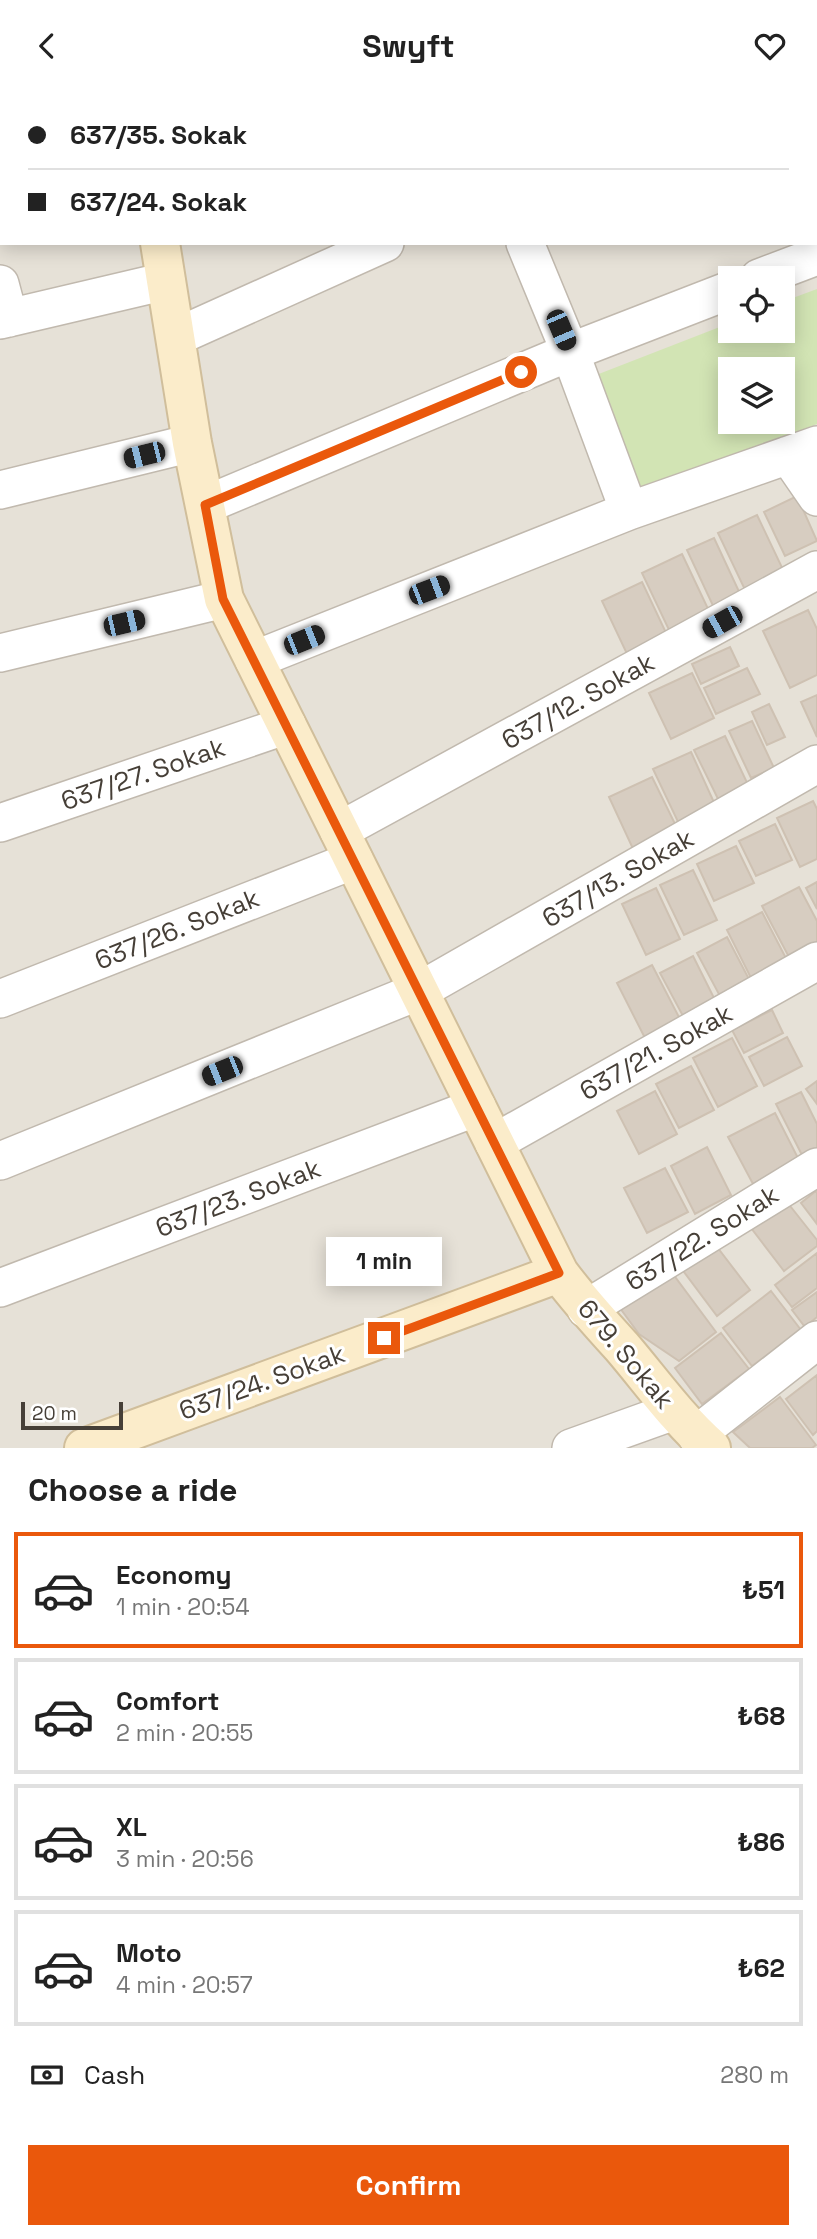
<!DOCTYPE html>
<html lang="en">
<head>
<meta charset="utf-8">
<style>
  :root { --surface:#fff; --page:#f6f6f6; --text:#222; --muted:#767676; --line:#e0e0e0; --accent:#ea580c }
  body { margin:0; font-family:"Space Grotesk",sans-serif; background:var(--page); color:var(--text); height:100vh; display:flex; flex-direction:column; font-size:26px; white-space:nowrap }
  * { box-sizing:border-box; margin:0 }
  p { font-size:23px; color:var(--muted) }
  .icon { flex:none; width:38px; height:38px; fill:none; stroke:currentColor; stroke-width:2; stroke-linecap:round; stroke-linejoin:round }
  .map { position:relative; height:1357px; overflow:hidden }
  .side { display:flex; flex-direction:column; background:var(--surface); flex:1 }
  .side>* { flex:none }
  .top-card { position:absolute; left:0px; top:0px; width:817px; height:154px; box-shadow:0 4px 18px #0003; display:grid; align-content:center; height:154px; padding:0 28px; background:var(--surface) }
  .buttons { position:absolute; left:718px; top:175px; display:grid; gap:14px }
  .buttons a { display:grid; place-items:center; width:77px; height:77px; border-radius:0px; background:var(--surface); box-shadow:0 4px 18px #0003; font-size:35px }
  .scale { position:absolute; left:21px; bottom:18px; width:102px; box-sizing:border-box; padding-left:7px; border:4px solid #463f37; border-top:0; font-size:19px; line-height:24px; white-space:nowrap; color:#463f37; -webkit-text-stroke:5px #fff; paint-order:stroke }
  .end { position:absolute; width:32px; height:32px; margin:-16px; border:9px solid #ea580c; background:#fff; box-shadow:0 0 0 4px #fff }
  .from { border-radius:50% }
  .bubble { position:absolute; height:49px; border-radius:0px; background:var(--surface); box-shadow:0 4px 18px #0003; font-size:23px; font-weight:700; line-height:49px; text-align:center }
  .car { position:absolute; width:21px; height:42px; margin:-21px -10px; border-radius:9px; box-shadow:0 0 5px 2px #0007; background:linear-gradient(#222 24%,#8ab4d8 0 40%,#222 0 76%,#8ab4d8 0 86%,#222 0) }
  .top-card b { display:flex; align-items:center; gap:24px; height:66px; font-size:26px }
  .top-card b+b { border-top:2px solid var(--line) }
  .top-card i { width:18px; height:18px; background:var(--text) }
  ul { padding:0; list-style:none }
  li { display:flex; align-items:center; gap:21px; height:116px; margin:0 14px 10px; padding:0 14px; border:4px solid var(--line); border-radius:0px }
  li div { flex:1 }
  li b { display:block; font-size:26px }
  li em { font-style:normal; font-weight:700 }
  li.active { border-color:var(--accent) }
  li>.icon { width:63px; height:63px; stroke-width:1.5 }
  h2 { padding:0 28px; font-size:32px; line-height:84px }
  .pay { display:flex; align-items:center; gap:18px; height:77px; padding:0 28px; font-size:26px }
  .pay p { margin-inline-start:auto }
  .action { display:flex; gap:14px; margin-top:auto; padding:14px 28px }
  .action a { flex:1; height:80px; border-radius:0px; background:var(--accent); color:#fff; font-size:28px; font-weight:700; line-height:80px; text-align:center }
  header { display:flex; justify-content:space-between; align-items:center; height:91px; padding:0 28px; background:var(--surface); font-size:32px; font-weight:700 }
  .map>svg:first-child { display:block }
</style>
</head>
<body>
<header><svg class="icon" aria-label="back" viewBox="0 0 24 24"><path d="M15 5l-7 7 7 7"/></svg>Swyft<svg class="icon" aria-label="heart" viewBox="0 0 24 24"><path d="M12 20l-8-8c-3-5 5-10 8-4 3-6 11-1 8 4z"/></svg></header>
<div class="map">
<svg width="817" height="1357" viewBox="0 0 817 1357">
  <rect width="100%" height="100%" fill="#f3efe8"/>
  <path fill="#e6e1d7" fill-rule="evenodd" d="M 0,0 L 817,0 L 817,1357 L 0,1357 ZM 2,2 L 816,2 L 816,152 L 2,152 ZM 730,187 L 782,187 L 782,240 L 730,240 ZM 730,278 L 782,278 L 782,331 L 730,331 Z"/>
  <path fill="#d2e4b4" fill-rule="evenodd" d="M 817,198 L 817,333 L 638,403 L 591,286 L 730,232 L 730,240 L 782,240 L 782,211 ZM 730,278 L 782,278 L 782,331 L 730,331 Z"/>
  <path fill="#d7cdc1" stroke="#cec1b2" stroke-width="2" d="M 409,0 L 450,0 L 445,2 Z
    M 797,405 L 817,450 L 785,465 L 764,421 Z
    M 757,424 L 786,485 L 747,503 L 718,442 Z
    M 714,447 L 742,507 L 715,519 L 687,459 Z
    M 682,463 L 710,522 L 670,541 L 642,482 Z
    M 642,491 L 668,546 L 628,565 L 602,510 Z
    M 808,519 L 817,538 L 817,584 L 790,597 L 763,540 Z
    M 730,556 L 739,575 L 701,593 L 692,573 Z
    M 747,577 L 760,603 L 716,623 L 704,597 Z
    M 692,582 L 714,627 L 671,648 L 649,602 Z
    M 817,604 L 817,646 L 801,611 Z
    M 769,613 L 785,646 L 767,654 L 752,621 Z
    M 752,630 L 774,677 L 751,687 L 729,640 Z
    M 725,645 L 750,698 L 720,712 L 694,659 Z
    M 691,661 L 717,718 L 680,735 L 653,678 Z
    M 652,686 L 678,739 L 634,760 L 609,706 Z
    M 813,710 L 817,718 L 817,768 L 800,776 L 777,727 Z
    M 775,733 L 792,769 L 756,785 L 739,750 Z
    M 736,755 L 754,792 L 714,810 L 697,773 Z
    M 693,779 L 717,829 L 684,844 L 660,794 Z
    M 817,791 L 817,818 L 806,797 Z
    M 799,796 L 817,830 L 817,854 L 790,868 L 762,815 Z
    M 656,797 L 680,848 L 646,864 L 622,813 Z
    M 762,821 L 789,873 L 753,891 L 727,839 Z
    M 727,846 L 751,892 L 721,907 L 697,862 Z
    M 693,865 L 715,909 L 683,925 L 660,882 Z
    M 652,874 L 682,932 L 646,949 L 617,892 Z
    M 772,919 L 783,942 L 744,962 L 732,939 Z
    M 787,946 L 802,975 L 764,995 L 749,966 Z
    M 732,947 L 757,995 L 718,1016 L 693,967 Z
    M 691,975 L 714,1019 L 679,1037 L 656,993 Z
    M 817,990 L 817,1013 L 806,998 Z
    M 655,1000 L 677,1043 L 639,1063 L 617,1020 Z
    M 801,1001 L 817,1033 L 817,1062 L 804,1068 L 776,1013 Z
    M 775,1022 L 799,1069 L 753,1093 L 728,1046 Z
    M 707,1056 L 731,1104 L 695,1123 L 671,1075 Z
    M 665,1077 L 688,1121 L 647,1142 L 624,1097 Z
    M 817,1099 L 817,1133 L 801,1112 Z
    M 783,1106 L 817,1149 L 817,1155 L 784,1180 L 748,1133 Z
    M 711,1148 L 750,1199 L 717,1225 L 678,1173 Z
    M 817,1162 L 817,1197 L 792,1216 L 775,1194 Z
    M 667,1175 L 716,1241 L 679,1270 L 639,1243 L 617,1213 Z
    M 771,1200 L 801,1239 L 752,1275 L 723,1237 Z
    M 817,1201 L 817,1226 L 805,1236 L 792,1219 Z
    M 721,1242 L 749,1278 L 702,1313 L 675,1277 Z
    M 817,1284 L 817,1340 L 813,1344 L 786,1308 Z
    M 780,1306 L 816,1354 L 812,1357 L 750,1357 L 733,1341 Z"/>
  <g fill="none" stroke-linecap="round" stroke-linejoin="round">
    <defs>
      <path id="street" d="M 363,0 L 364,2
        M 591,2 L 596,0
        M 525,152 L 570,261 L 629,420
        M 759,187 L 817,165
        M 0,193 L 9,227
        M 0,229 L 166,190
        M 176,246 L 385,152
        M 788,364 L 817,406
        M 0,399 L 192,352
        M 205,414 L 570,261 L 730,199
        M 0,562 L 224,508
        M 254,569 L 629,420 L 817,354
        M 0,732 L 287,634
        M 339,740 L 817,479
        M 0,908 L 354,769
        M 494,1052 L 817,870
        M 0,1070 L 419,900 L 817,673
        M 0,1197 L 477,1016
        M 586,1218 L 817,1076
        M 696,1344 L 817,1249
        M 571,1357 L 674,1320"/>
      <path id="secondary" d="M 132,0 L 133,2
        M 160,152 L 192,352 L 224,508 L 559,1182 C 579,1209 600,1232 622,1256 C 651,1290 677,1327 711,1357
        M 84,1357 L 559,1182"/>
    </defs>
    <use href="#street" stroke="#c1b9ae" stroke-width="40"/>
    <use href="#secondary" stroke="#d0be9b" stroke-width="42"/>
    <use href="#street" stroke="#fff" stroke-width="37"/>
    <use href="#secondary" stroke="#fbecca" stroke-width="38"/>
  </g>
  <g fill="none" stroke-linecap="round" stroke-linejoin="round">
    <path stroke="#ea580c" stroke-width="9" d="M 384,1247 L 559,1182 L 223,508 L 205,414 L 521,281"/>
  </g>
  <g text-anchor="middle" stroke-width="6" stroke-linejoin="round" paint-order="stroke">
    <g font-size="26" fill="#463f37" stroke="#fff">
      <text transform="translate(578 610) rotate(-29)" y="9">637/12. Sokak</text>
      <text transform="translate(143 683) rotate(-19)" y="9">637/27. Sokak</text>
      <text transform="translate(618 787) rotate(-30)" y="9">637/13. Sokak</text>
      <text transform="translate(177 838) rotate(-22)" y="9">637/26. Sokak</text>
      <text transform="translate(656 961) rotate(-29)" y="9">637/21. Sokak</text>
      <text transform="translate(238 1107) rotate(-21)" y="9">637/23. Sokak</text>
      <text transform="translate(702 1147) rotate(-32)" y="9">637/22. Sokak</text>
      <text transform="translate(626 1263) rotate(50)" y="9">679. Sokak</text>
      <text transform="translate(262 1291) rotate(-20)" y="9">637/24. Sokak</text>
    </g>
  </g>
</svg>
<div class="buttons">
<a><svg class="icon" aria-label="locate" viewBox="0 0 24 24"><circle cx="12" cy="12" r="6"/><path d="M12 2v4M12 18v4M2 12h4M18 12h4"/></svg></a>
<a><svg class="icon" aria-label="layers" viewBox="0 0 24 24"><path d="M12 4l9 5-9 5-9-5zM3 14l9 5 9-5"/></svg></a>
</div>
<div class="scale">20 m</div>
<i class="end from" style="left:521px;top:281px"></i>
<i class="end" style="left:384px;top:1247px"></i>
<div class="bubble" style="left:326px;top:1146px;width:116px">1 min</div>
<i class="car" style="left:561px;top:239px;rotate:157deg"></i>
<i class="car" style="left:144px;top:364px;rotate:256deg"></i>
<i class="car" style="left:429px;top:499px;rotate:69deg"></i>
<i class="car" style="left:722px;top:531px;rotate:241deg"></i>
<i class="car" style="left:124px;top:532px;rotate:77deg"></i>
<i class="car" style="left:304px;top:549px;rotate:68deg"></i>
<i class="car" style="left:222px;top:980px;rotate:248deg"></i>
<div class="top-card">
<b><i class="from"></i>637/35. Sokak</b>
<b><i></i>637/24. Sokak</b>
</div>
</div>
<section class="side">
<h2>Choose a ride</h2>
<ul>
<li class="active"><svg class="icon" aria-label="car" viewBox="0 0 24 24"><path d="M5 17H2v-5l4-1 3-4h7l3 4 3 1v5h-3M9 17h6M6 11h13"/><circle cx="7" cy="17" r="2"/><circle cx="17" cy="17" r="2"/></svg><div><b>Economy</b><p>1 min · 20:54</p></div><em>₺51</em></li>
<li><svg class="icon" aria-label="car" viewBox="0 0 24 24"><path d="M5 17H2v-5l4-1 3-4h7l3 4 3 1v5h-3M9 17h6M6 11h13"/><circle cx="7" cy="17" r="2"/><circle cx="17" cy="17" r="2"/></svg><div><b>Comfort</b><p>2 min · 20:55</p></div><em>₺68</em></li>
<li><svg class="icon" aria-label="car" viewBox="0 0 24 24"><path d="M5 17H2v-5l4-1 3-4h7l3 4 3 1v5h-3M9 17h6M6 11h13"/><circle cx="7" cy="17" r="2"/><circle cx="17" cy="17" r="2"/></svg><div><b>XL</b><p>3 min · 20:56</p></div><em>₺86</em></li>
<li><svg class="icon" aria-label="car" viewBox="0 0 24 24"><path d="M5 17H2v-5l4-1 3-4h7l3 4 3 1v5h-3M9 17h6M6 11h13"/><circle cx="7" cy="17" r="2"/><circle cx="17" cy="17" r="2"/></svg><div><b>Moto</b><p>4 min · 20:57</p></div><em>₺62</em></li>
</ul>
<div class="pay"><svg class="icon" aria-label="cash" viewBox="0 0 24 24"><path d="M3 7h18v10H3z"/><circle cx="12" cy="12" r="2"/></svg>Cash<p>280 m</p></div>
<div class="action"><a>Confirm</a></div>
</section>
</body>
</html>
